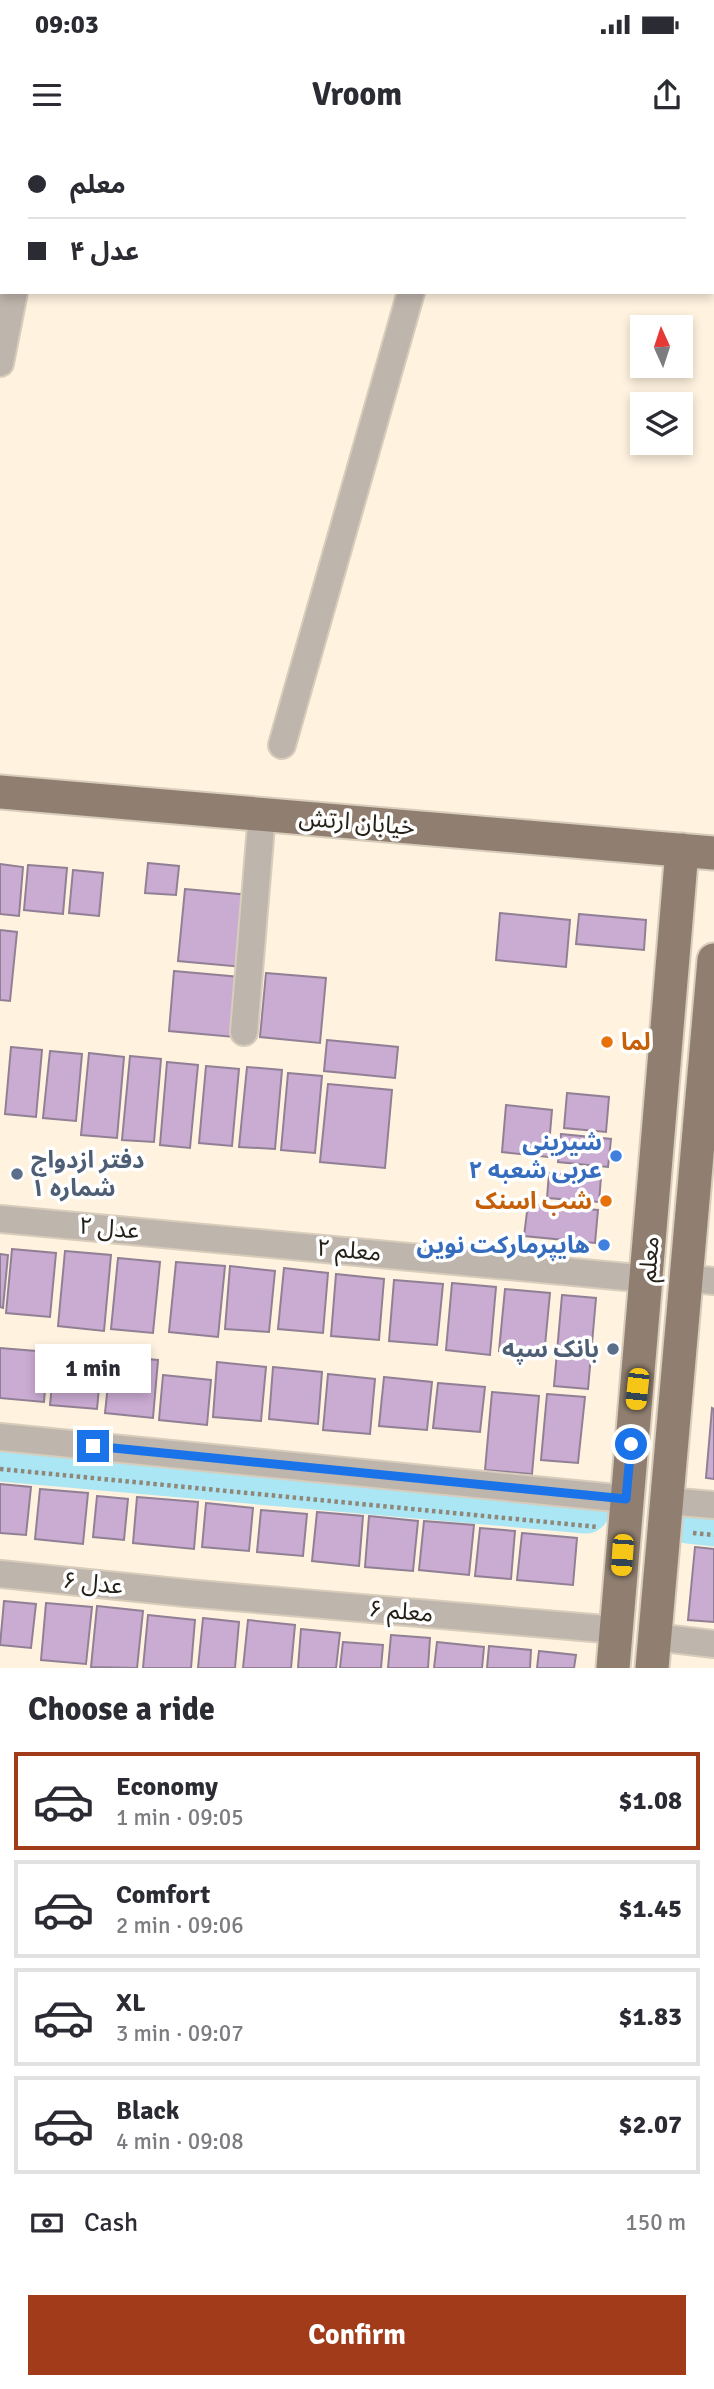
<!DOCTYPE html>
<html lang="en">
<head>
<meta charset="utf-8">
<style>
  :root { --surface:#fff; --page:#f2f2f3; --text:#2b2b33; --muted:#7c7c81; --line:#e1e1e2; --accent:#a23b19 }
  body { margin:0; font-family:Signika,"Noto Sans Arabic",sans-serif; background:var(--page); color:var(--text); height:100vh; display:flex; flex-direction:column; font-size:26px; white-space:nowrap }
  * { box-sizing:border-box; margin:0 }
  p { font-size:23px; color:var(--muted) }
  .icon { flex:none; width:38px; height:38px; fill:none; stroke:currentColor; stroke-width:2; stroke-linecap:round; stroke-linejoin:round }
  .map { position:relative; height:1528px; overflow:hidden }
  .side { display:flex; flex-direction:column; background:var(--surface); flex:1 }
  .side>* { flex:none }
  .top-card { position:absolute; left:0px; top:0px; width:714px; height:154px; box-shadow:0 4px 10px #0003; display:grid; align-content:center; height:154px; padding:0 28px; background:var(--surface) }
  .needle { width:46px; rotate:357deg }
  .tools { position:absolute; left:630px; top:175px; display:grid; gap:14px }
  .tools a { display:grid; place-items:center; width:63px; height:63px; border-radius:0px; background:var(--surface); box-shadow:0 4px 10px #0003; font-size:35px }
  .end { position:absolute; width:32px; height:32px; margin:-16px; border:9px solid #1a73e8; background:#fff; box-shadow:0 0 0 4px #fff }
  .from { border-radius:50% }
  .bubble { position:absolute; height:49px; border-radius:0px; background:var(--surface); box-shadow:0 4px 10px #0003; font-size:23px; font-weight:700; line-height:49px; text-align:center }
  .car { position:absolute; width:21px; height:42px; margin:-21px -10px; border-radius:9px; box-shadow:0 0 5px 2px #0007; background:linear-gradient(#f5c518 24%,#345 0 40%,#f5c518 0 76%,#345 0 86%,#f5c518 0) }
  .top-card b { display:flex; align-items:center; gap:24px; height:66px; font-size:26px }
  .top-card b+b { border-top:2px solid var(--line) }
  .top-card i { width:18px; height:18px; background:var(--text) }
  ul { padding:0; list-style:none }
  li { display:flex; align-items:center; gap:21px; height:98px; margin:0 14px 10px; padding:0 14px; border:4px solid var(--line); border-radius:0px }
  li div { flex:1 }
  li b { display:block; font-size:26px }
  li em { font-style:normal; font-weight:700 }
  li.current { border-color:var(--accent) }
  li>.icon { width:63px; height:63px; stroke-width:1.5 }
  h2 { padding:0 28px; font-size:32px; line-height:84px }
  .pay { display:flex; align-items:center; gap:18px; height:77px; padding:0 28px; font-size:26px }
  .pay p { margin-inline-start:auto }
  .action { display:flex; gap:14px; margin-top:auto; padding:14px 28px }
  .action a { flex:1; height:80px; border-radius:0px; background:var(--accent); color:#fff; font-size:28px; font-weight:700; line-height:80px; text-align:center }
  .status { display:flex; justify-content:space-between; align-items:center; height:49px; padding:0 35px; background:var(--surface); direction:ltr }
  .status svg { height:19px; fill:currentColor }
  header { display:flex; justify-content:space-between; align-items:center; height:91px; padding:0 28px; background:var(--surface); font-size:32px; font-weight:700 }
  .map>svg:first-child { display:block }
</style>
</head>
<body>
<div class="status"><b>09:03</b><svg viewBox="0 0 49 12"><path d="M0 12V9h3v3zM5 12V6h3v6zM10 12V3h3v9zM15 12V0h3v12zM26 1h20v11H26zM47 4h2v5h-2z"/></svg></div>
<header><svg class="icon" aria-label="menu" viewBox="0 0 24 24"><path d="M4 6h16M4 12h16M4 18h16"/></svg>Vroom<svg class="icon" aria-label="share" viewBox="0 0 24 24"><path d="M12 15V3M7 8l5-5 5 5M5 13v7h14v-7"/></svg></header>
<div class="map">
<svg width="714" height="1528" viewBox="0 0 714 1528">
  <rect width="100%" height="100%" fill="#fff2df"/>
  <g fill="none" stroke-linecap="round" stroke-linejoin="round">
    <path stroke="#abe6f4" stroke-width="47" d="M 0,1318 L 586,1370
      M 687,1380 L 714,1383"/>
  </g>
  <path fill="#caabd2" stroke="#918095" stroke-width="2" d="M 148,723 L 179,726 L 176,755 L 145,753 Z
    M 0,724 L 23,727 L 19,776 L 0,774 Z
    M 28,725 L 67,728 L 63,774 L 24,770 Z
    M 73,730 L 103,733 L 99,776 L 69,773 Z
    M 185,749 L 250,755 L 243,827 L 178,821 Z
    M 500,773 L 570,780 L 566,827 L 496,820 Z
    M 579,774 L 646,780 L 644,810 L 576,804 Z
    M 0,790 L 17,792 L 10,861 L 0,860 Z
    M 174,831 L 240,837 L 234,897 L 169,891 Z
    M 266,833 L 326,838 L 320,903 L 260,897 Z
    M 327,900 L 398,907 L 395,938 L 324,931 Z
    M 11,907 L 42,910 L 36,977 L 5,974 Z
    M 50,911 L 82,914 L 76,981 L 43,978 Z
    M 89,913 L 124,917 L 117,998 L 81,995 Z
    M 130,916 L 161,919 L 154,1002 L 122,1000 Z
    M 167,922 L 198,925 L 190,1008 L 160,1005 Z
    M 206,926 L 239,929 L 232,1006 L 199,1003 Z
    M 247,927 L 282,930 L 275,1009 L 239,1007 Z
    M 288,933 L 322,936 L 315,1013 L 281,1010 Z
    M 328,944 L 392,950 L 385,1028 L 320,1022 Z
    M 567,953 L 609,957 L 606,992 L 564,988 Z
    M 506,965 L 552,970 L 548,1017 L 502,1012 Z
    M 561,994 L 611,999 L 608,1027 L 558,1022 Z
    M 549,1033 L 601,1037 L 599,1062 L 547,1058 Z
    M 528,1064 L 598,1070 L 595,1103 L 524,1096 Z
    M 12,1109 L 56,1113 L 50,1177 L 6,1173 Z
    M 65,1111 L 111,1115 L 104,1191 L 58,1186 Z
    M 0,1114 L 8,1115 L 3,1168 L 0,1167 Z
    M 118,1118 L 160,1122 L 153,1193 L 111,1189 Z
    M 176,1122 L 225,1126 L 218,1197 L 169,1192 Z
    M 230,1126 L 275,1131 L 269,1192 L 225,1189 Z
    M 284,1128 L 328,1133 L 323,1193 L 278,1189 Z
    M 336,1134 L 384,1139 L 379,1200 L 331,1196 Z
    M 394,1140 L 443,1144 L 437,1205 L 389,1201 Z
    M 452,1143 L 496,1147 L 490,1215 L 446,1210 Z
    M 505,1149 L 550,1153 L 544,1216 L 499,1211 Z
    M 562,1155 L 596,1158 L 588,1249 L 554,1246 Z
    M 0,1208 L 48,1212 L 44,1262 L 0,1258 Z
    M 55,1211 L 102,1216 L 97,1269 L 50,1265 Z
    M 111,1216 L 158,1220 L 153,1278 L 105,1273 Z
    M 217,1222 L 266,1227 L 261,1281 L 213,1277 Z
    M 273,1227 L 322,1232 L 318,1284 L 269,1279 Z
    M 328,1234 L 375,1239 L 370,1294 L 323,1290 Z
    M 163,1235 L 211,1240 L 207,1285 L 159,1280 Z
    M 384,1237 L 432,1242 L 427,1290 L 379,1286 Z
    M 438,1243 L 485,1247 L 480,1292 L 433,1288 Z
    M 492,1252 L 539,1256 L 532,1334 L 485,1330 Z
    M 547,1254 L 585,1257 L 578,1323 L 541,1320 Z
    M 712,1268 L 714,1269 L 714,1339 L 706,1338 Z
    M 0,1344 L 31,1347 L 26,1395 L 0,1393 Z
    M 40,1349 L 88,1353 L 83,1404 L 35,1399 Z
    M 97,1356 L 128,1359 L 124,1400 L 93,1397 Z
    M 137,1357 L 198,1362 L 194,1409 L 133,1403 Z
    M 206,1363 L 253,1368 L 249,1411 L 202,1407 Z
    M 261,1370 L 307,1374 L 303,1416 L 257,1412 Z
    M 317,1372 L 363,1376 L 359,1426 L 312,1421 Z
    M 369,1376 L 418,1381 L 413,1431 L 365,1427 Z
    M 424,1381 L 474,1385 L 469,1435 L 419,1430 Z
    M 480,1388 L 515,1391 L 511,1439 L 475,1436 Z
    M 522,1393 L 577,1398 L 573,1445 L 517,1440 Z
    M 695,1407 L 714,1409 L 714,1482 L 688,1480 Z
    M 4,1461 L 36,1464 L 31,1508 L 0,1505 Z
    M 46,1463 L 92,1467 L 86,1524 L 41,1520 Z
    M 97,1466 L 143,1471 L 137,1528 L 91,1527 Z
    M 148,1475 L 195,1480 L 191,1528 L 143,1528 Z
    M 203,1478 L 239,1482 L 235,1528 L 198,1528 Z
    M 248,1480 L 295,1485 L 291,1528 L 243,1528 Z
    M 301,1489 L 340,1493 L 336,1528 L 298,1528 Z
    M 391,1495 L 430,1498 L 428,1528 L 388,1528 Z
    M 343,1502 L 383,1505 L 381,1528 L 340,1528 Z
    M 437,1502 L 484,1507 L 482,1528 L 434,1528 Z
    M 489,1506 L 531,1510 L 530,1528 L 487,1528 Z
    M 539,1511 L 576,1515 L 574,1528 L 537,1528 Z"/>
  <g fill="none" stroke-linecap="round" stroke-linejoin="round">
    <defs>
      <path id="minor" d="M 50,2 L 51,0
        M 459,2 L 460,0
        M 712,125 L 714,125
        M 0,223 L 14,152
        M 282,605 L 411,152
        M 244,892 L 262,674
        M 0,1079 L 648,1139
        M 686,1138 L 714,1141
        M 0,1297 L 626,1359
        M 667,1361 L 714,1365
        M 0,1434 L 186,1453 L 616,1490
        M 655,1497 L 714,1504"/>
      <path id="major" d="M 0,652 L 714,713
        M 613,1528 L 682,710
        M 652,1528 L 714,820"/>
    </defs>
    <use href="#minor" stroke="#d8ccbb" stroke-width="30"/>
    <use href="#major" stroke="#d8ccbb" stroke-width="37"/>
    <path stroke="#8f8779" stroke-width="4.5" stroke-dasharray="3.5 3.5" stroke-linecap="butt" d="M 0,1329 L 598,1387
      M 693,1393 L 714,1395"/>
    <use href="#minor" stroke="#beb5ac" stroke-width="26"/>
    <use href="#major" stroke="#907f70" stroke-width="33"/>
  </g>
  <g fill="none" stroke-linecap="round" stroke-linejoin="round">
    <path stroke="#1a73e8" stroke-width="9" d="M 93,1306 L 626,1359 L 631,1304"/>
  </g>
  <g fill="#e8710a" stroke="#fff" stroke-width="2.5">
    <circle cx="607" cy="902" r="7"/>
    <circle cx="606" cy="1061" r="7"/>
  </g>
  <g fill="#3f7fe0" stroke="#fff" stroke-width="2.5">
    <circle cx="616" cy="1016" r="7"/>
    <circle cx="604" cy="1105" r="7"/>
  </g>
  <g fill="#5c6f8a" stroke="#fff" stroke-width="2.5">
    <circle cx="17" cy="1034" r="7"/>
    <circle cx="613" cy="1209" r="7"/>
  </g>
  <g text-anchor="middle" stroke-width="7" stroke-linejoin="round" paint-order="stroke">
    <g font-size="24" fill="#262118" stroke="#fff">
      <text transform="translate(357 682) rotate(5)" y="8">خیابان ارتش</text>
      <text transform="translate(109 1088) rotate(5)" y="8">عدل ۲</text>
      <text transform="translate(349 1110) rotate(5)" y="8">معلم ۲</text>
      <text transform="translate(649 1119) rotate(-85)" y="8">معلم</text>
      <text transform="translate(93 1443) rotate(6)" y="8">عدل ۶</text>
      <text transform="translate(401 1471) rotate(5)" y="8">معلم ۶</text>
    </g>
    <g font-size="24" font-weight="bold" fill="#c56008" stroke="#fff" text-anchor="start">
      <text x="621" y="910">لما</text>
      <text x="592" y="1069" text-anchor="end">شب اسنک</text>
    </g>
    <g font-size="24" font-weight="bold" fill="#366cbe" stroke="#fff" text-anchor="end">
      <text x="602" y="1010">شیرینی<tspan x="602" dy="28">عربی شعبه ۲</tspan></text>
      <text x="590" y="1113">هایپرمارکت نوین</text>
    </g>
    <g font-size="24" font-weight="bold" fill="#4e5e75" stroke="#fff" text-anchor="start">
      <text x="31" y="1028">دفتر ازدواج<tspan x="31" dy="28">شماره ۱</tspan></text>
      <text x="599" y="1217" text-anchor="end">بانک سپه</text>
    </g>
  </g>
</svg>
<div class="tools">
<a><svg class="needle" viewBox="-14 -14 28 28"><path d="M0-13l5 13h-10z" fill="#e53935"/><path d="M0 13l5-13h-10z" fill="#7c7c81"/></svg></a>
<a><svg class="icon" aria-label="layers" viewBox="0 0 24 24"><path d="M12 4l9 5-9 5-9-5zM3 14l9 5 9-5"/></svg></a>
</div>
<i class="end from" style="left:631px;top:1304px"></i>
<i class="end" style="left:93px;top:1306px"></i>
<div class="bubble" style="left:35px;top:1204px;width:116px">1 min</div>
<i class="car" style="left:637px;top:1249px;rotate:186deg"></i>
<i class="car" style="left:622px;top:1415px;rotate:184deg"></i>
<div class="top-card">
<b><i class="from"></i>معلم</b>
<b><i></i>عدل ۴</b>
</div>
</div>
<section class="side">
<h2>Choose a ride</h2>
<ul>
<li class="current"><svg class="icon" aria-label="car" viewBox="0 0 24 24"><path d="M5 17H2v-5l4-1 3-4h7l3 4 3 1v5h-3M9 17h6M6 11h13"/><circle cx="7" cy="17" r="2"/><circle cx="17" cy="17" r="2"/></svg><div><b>Economy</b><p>1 min · 09:05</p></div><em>$1.08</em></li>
<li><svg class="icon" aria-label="car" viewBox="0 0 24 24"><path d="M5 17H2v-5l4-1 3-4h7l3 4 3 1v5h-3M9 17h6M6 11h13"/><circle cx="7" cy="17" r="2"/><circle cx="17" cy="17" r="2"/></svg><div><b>Comfort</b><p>2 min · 09:06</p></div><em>$1.45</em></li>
<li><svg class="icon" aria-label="car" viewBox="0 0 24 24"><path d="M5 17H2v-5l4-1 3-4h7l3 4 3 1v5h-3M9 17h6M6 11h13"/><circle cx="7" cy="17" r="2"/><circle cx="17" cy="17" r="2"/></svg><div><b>XL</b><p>3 min · 09:07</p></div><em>$1.83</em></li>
<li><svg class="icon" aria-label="car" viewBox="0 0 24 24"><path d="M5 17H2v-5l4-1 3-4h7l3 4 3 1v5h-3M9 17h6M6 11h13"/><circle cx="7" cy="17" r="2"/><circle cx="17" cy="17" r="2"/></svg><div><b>Black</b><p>4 min · 09:08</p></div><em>$2.07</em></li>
</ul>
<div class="pay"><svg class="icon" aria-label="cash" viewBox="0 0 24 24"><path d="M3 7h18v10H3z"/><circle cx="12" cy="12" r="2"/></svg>Cash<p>150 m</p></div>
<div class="action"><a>Confirm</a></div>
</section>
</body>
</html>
